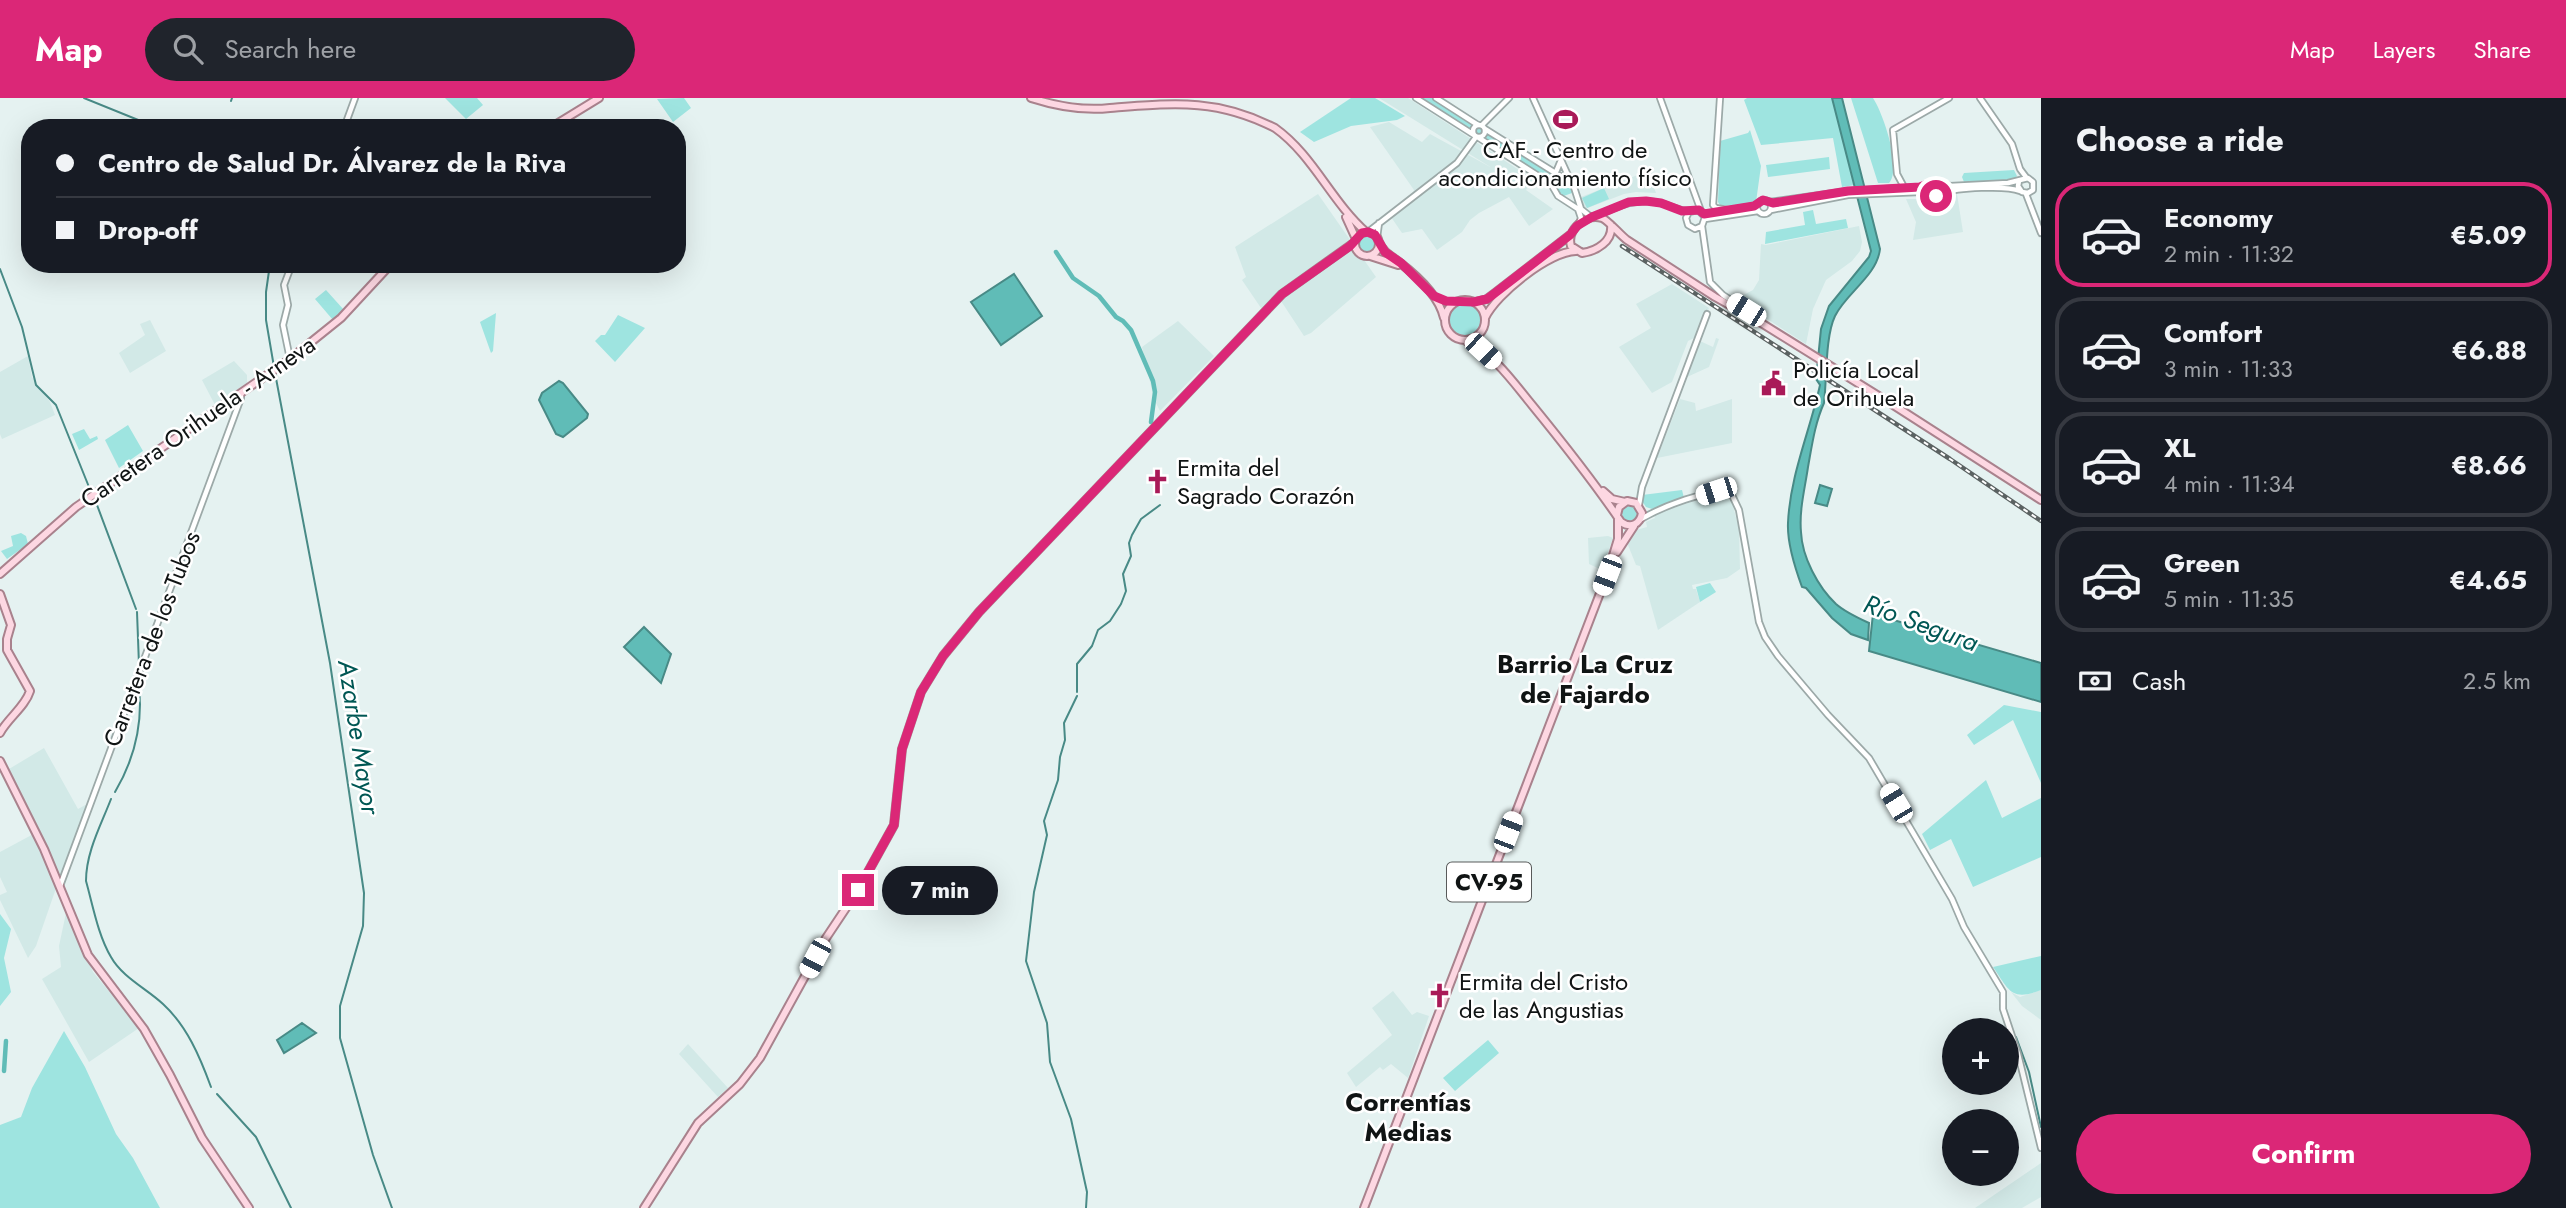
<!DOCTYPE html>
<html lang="en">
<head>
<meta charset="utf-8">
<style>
  :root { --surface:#171b24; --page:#20242c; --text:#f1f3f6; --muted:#9ea1a6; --line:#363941; --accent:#db2777 }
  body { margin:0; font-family:Jost,sans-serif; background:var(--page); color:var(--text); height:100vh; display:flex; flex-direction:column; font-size:26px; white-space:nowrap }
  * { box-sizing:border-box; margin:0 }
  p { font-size:23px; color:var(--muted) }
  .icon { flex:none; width:38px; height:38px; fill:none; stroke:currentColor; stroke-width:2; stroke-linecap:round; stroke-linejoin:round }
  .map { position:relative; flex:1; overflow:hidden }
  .sheet { display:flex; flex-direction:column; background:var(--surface); width:525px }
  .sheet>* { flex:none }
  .guide { position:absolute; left:21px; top:21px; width:665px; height:154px; border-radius:28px; box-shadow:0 7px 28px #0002; display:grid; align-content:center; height:154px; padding:0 35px; background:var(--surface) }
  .controls { position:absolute; left:1942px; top:920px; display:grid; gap:14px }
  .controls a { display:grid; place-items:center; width:77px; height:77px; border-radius:50%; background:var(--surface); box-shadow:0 7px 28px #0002; font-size:35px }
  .end { position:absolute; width:32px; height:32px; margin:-16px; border:9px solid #db2777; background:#fff; box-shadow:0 0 0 4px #fff }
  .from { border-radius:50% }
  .bubble { position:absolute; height:49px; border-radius:24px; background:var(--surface); box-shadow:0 7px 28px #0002; font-size:23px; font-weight:700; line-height:49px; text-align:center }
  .car { position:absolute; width:21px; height:42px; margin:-21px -10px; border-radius:9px; box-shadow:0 0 5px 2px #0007; background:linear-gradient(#fff 24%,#345 0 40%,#fff 0 76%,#345 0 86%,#fff 0) }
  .guide b { display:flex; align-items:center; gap:24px; height:66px; font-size:26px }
  .guide b+b { border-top:2px solid var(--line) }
  .guide i { width:18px; height:18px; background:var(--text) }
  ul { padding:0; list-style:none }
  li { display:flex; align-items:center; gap:21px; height:105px; margin:0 14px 10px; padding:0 21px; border:4px solid var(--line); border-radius:28px }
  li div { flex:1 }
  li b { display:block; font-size:26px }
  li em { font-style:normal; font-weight:700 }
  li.active { border-color:var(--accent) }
  li>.icon { width:63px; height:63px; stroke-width:1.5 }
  h2 { padding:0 35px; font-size:32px; line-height:84px }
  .pay { display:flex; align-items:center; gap:18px; height:77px; padding:0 35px; font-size:26px }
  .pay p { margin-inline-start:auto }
  .primary-button { display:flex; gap:14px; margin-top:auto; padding:14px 35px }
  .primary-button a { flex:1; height:80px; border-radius:42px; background:var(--accent); color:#fff; font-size:28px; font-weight:700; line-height:80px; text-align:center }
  header { display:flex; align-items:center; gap:42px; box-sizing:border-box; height:98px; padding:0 35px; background:var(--accent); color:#fff }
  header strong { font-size:33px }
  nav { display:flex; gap:38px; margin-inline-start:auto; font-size:24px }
  .search { width:490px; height:63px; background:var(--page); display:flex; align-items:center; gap:18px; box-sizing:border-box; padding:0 24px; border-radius:38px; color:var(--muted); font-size:26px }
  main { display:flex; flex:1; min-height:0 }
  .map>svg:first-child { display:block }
</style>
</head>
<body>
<header>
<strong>Map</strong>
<div class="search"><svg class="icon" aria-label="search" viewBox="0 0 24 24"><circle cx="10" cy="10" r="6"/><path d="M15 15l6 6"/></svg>Search here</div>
<nav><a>Map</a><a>Layers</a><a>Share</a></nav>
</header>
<main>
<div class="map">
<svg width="2041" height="1110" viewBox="0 0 2041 1110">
  <rect width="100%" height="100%" fill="#e5f2f1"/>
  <path fill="#d2e9e7" d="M 1379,0 L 1408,0 L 1533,81 L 1526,92 L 1553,111 L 1529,128 L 1509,99 L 1479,115 L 1470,122 L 1462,134 L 1437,152 L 1422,131 L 1402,135 L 1391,119 L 1409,105 L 1414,92 L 1370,29 L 1389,24 L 1422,44 L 1430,36 L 1492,70 Z
    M 1648,73 L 1656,95 L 1636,94 L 1624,96 L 1585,111 L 1581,99 Z
    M 1318,96 L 1376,179 L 1311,235 L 1304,238 L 1281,203 L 1261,210 L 1242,182 L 1246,179 L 1235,149 Z
    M 1957,96 L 1963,134 L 1913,142 L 1916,124 L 1906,101 L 1940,101 Z
    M 1859,128 L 1862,144 L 1860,153 L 1852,163 L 1826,182 L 1813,211 L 1806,246 L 1736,201 L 1753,192 L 1759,182 L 1761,146 L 1766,147 Z
    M 1672,186 L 1709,210 L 1698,238 L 1688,243 L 1672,284 L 1652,295 L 1619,249 L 1651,230 L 1636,206 Z
    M 150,222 L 166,253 L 130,275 L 119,255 L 145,237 L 140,226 Z
    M 1178,223 L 1214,258 L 1160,313 L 1154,301 L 1142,249 Z
    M 1716,240 L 1719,241 L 1709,269 L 1687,279 L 1700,243 L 1713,249 Z
    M 28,258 L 32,279 L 50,304 L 55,317 L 2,341 L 0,336 L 0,274 Z
    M 234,263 L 247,277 L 247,285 L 215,307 L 202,282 Z
    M 1680,301 L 1695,305 L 1696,313 L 1732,301 L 1732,345 L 1657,360 Z
    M 1716,396 L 1723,397 L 1732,404 L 1739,431 L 1740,471 L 1727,480 L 1692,487 L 1693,491 L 1696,491 L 1700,504 L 1658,532 L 1640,468 L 1636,467 L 1626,442 L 1636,432 L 1647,429 L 1646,424 L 1655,420 L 1654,417 L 1658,415 Z
    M 1608,438 L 1613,440 L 1602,472 L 1589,466 L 1588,440 Z
    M 44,650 L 78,711 L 89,705 L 62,773 L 36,848 L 28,860 L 0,802 L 0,797 L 7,794 L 0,779 L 0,754 L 39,733 L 9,671 Z
    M 66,815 L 93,874 L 139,930 L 89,964 L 42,881 L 61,869 L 59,848 Z
    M 2041,892 L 2041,922 L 2022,908 L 2011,894 L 2020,899 Z
    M 1393,893 L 1412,917 L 1417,914 L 1429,918 L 1408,980 L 1391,966 L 1383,972 L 1380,969 L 1356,989 L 1347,975 L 1392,937 L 1372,910 Z
    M 688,946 L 728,990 L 718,999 L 679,956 Z
    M 2041,1065 L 2041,1099 L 2022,1110 L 1975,1110 Z"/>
  <path fill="#9ee4e0" d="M 445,0 L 477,0 L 483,7 L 466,21 Z
    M 684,0 L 691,10 L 673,24 L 657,1 Z
    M 1351,0 L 1375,0 L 1405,18 L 1397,22 L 1351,28 L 1314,44 L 1300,34 Z
    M 1421,0 L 1433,0 L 1572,87 L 1572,95 L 1561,99 L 1554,87 L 1538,75 Z
    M 1747,0 L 1832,0 L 1855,87 L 1842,89 L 1833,40 L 1761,47 L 1744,2 Z
    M 1851,0 L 1873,0 C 1883,15 1902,70 1889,85 L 1878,85 Z
    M 1750,32 L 1761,68 L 1756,104 C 1746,110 1731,108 1720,107 L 1718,104 L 1720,43 L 1748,35 Z
    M 1829,59 L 1830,71 L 1768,79 L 1766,67 Z
    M 2014,72 L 2017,78 L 2014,82 L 1964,84 L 1962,79 L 1964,75 Z
    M 1604,90 L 1609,101 L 1587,110 L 1582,100 Z
    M 1813,112 L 1816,126 L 1846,121 L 1848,130 L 1765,146 L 1766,134 L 1805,127 L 1803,114 Z
    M1358 146a9 9 0 1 1 18 0a9 9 0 1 1-18 0Z
    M 326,192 L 344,212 L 333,222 L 315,201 Z
    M1449 222a16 16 0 1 1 32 0a16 16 0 1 1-32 0Z
    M 496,215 L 493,253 L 491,255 L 480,224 Z
    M 618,217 L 645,230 L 615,264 L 595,243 L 601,237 L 605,237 Z
    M 128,327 L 143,353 L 119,370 L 105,342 Z
    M 84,331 L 90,341 L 97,338 L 98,341 L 79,352 L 72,336 Z
    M 1682,392 L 1684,400 L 1652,411 L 1646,409 L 1642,403 L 1642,397 Z
    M1622 415a8 8 0 1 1 16 0a8 8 0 1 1-16 0Z
    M 21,435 L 26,438 L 28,446 L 7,461 L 1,453 L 13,448 L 11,438 Z
    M 1710,485 L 1716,494 L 1700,504 L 1696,489 Z
    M 2004,607 L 2041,614 L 2041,685 L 2013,622 L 1974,647 L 1967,637 Z
    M 1986,682 L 2002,720 L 2041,700 L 2041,759 L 1973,789 L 1951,741 L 1930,752 L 1922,736 Z
    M 0,816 L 11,831 L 4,860 L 11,894 L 0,908 Z
    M 2041,858 L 2041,892 C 2011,904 2009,892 1993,869 Z
    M 64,933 L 85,969 L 116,1036 L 133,1060 L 160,1110 L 0,1110 L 0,1027 L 21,1019 L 32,990 Z
    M 1488,942 L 1499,955 L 1455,993 L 1443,980 Z"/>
  <path fill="#60bcb7" stroke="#488a86" stroke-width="2" d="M 1832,0 L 1842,0 L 1880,151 C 1877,178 1846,195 1835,218 C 1825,239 1827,281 1824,305 C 1815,325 1812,347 1808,369 C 1805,390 1799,412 1801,434 C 1802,459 1818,489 1836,506 C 1845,514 1858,520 1869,525 L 1868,542 L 1851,536 L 1832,520 L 1806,490 L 1802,489 C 1795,470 1787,445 1788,425 C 1790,377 1810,333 1820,287 L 1816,281 L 1821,231 L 1829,208 L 1869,159 L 1871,153 Z
    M 1014,176 L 1042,218 L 1001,247 L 971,204 Z
    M 559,283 L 563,285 L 588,316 L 587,320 L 563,339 L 556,336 L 539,302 L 542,295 Z
    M 1820,387 L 1832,391 L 1827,408 L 1815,405 Z
    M 1873,516 L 2041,565 L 2041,604 L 1869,553 Z
    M 644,529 L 671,556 L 661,585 L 624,549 Z
    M 302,925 L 316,935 L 284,955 L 277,942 Z"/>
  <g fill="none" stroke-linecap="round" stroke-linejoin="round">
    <path stroke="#488a86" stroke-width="2" d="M 84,0 L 158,30
      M 231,3 L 232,0
      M 270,166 L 266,194 L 266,222 L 274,269
      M 0,171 L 22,229 L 36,287 L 56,307 L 91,394
      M 275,275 L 330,565 L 364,795 L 363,828 L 340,908 L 340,940 L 373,1057 L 392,1110
      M 94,399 L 136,511
      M 137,514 L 139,567
      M 1077,594 L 1077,566 L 1092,548 L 1098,532 L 1110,523 L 1121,506 L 1126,493 L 1123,476 L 1131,458 L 1129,445 L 1132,437 L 1141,421 L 1160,407
      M 1077,598 L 1064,625 L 1065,642 L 1060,659 L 1058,682 L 1044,723 L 1047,737 L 1034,794 L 1026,863 L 1047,925 L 1050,964 L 1071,1021 L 1087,1094 L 1086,1110
      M 115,694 C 131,667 140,638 140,606 C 139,598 141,592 138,584
      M 111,701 C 101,727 86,754 86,783 C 93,808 98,837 111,859 C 122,879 147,891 163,906 C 187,928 200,959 211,989
      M 2016,939 L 2029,974 L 2041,1029
      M 217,996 L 256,1039 L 291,1110"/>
    <path stroke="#60bcb7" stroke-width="4.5" d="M 1056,154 L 1073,180 L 1099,198 L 1116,219 L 1123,223 L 1131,232 L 1153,283 L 1155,294 L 1151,324
      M 4,973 L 6,943"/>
    <defs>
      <path id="minor" d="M 1416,0 L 1474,37
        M 1436,0 L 1478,27
        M 1533,0 L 1571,84
        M 1660,0 L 1701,113
        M 1720,0 L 1713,107 L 1716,110 L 1729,112
        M 1980,0 L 2012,46 L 2020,71 L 2026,79
        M1473 33a6 6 0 1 1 12 0a6 6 0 1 1-12 0Z
        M 1482,27 L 1509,0
        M 344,30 L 355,0
        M 1485,31 L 1573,86 L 1581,111 L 1591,119
        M 1479,40 L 1551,86 L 1558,98 L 1578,111 L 1581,120 L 1579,125
        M1928 91a8 8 0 1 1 16 0a8 8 0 1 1-16 0Z
        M 1940,84 L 1950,88 L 2008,85 L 2028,80 L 2033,84 L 2033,92 L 2028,95 L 2022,94 L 2018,88 L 2019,83
        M 1551,86 L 1561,62
        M 1904,89 L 1897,76 L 1893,32 L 1949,0
        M 1942,95 C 1957,90 2006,87 2020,93
        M 2026,96 L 2041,135
        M1757 109a7 7 0 1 1 14 0a7 7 0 1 1-14 0Z
        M 1769,104 L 1848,93 L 1920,89 L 1930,85
        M 1771,112 L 1848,97 L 1921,94 L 1932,97
        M 1704,116 L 1754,108 L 1758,106
        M 1595,119 C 1618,108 1638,98 1664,106 C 1673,109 1679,113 1690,113
        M 1705,121 L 1758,113
        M 1702,128 L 1695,131 L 1688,127 L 1686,120 L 1689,114 L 1698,112 L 1705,119 L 1702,128 L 1710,184 L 1723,197 L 1757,219
        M 1368,134 L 1457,65 L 1476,39
        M 1377,140 L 1379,125
        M 290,261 L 283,227 L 288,207 L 284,187 L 292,166
        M 1639,407 L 1642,389 L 1707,216
        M 1641,421 C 1660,410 1710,389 1731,395 L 1739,412 L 1759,524 L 1765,539 L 1778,558 L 1828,617 L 1869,660 L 1952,801 L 1964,829 L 2003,894 L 2003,911 L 2018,956 L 2041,1050
        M 60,788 L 241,300 L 241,295"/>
      <path id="major" d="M 1031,0 C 1056,8 1083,13 1110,10 C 1174,5 1217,0 1275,30 C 1313,57 1331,103 1366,134
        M 550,30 L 599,0
        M 1346,119 L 1356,141
        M 1611,127 C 1613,143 1597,153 1582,155 L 1571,148 C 1566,132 1586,115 1602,120 C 1608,122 1620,137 1627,142 L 1715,199 L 1758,223 L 1890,305
        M1355 146a12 12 0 1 1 24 0a12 12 0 1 1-24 0Z
        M 1379,144 C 1383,154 1390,157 1399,164 C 1416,177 1439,198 1444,220
        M 1370,158 L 1398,167
        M1445 222a20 20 0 1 1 40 0a20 20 0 1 1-40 0Z
        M 1475,204 L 1487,201 L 1495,195 L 1570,137
        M 1485,220 C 1496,196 1550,153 1576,153
        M 1466,243 C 1494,256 1513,284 1532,307 C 1563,345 1594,384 1621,424 C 1631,431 1640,426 1642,415 L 1636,405 L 1627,403 L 1619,409 L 1617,417
        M 1887,303 L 2041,402
        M 1603,393 L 1612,401 L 1625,404
        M 1617,454 L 1634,428
        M 0,476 L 76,409 L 290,261 L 341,220 L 391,166
        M 0,496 L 11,527 L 7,541 L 7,552 L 30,593 C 25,609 8,620 0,635
        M 0,663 L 44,751 L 88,857 L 144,931 L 170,977 L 202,1040 L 249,1110
        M 644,1110 L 698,1025 L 740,986 L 760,960 L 826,840 L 858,792 L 894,727 L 902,651 L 921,594 L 943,558 L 979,514 L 1282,196 L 1355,144
        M 1364,1110 L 1607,477 L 1618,441 L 1618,421"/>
    </defs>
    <use href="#minor" stroke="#9ca9a8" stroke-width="8"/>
    <use href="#major" stroke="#a9828d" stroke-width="10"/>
    <use href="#minor" stroke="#fff" stroke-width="4.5"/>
    <use href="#major" stroke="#fdd7e2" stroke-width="6"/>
    <defs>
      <path id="rail" d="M 1622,148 L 1950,361 L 2041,423"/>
    </defs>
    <use href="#rail" stroke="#5b6262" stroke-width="4.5"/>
    <use href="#rail" stroke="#fff" stroke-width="2" stroke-dasharray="5" stroke-linecap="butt"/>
  </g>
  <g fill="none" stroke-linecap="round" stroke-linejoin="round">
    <path stroke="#db2777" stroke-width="9" d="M 858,792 L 894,727 L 902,651 L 921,594 L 943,558 L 979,514 L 1282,196 L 1350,148 L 1362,135 L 1368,134 L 1375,137 L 1385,154 L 1401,165 L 1434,198 L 1446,203 L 1474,204 L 1487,201 L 1495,195 L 1570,137 L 1577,128 L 1592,119 L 1629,104 L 1646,103 L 1661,105 L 1682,113 L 1699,112 L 1704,116 L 1754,108 L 1763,102 L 1773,105 L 1848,93 L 1920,89 L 1930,85 L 1928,93 L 1936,98"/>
  </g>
  <defs>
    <symbol id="stadium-bare" viewBox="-9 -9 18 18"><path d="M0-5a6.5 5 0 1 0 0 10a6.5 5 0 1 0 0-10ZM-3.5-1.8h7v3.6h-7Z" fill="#a91a58" stroke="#fff" stroke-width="2.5" paint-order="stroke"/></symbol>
    <symbol id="civic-bare" viewBox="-9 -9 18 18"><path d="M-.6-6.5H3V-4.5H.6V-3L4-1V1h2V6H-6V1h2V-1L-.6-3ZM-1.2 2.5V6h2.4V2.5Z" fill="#a91a58" stroke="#fff" stroke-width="2.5" paint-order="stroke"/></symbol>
    <symbol id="church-bare" viewBox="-9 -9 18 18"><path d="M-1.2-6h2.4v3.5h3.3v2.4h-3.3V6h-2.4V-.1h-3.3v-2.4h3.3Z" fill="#a91a58" stroke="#fff" stroke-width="2.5" paint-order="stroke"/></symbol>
  </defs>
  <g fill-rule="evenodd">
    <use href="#stadium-bare" x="1548" y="4" width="35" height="35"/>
    <use href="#civic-bare" x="1756" y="268" width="35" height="35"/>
    <use href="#church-bare" x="1140" y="366" width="35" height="35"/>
    <use href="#church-bare" x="1422" y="880" width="35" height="35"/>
  </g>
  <g text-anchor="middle" stroke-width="5" stroke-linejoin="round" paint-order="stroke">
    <rect fill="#fff" stroke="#585a5a" stroke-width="2" x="1447" y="764.5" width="84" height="39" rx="5"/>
    <g font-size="23" font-weight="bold" fill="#101414">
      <text x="1489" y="792">CV-95</text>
    </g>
    <g font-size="24" fill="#101414" stroke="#fff" text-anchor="start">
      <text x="1565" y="60" text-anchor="middle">CAF - Centro de<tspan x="1565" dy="28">acondicionamiento físico</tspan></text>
      <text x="1793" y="280">Policía Local<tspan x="1793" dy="28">de Orihuela</tspan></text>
      <text x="1177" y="378">Ermita del<tspan x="1177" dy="28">Sagrado Corazón</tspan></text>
      <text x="1459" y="892">Ermita del Cristo<tspan x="1459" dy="28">de las Angustias</tspan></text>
    </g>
    <g font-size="24" fill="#101414" stroke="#fff">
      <text transform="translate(198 324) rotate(-35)" y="8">Carretera Orihuela - Arneva</text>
      <text transform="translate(152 541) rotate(-69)" y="8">Carretera de los Tubos</text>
    </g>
    <g font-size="26" font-style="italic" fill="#005754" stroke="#fff">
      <text transform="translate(1921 525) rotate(20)" y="9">Río Segura</text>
      <text transform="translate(359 639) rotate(81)" y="9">Azarbe Mayor</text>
    </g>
    <g font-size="26" font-weight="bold" fill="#101414" stroke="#fff">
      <text x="1585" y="575">Barrio La Cruz<tspan x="1585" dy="30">de Fajardo</tspan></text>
      <text x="1408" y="1013">Correntías<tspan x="1408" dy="30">Medias</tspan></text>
    </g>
  </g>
</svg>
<div class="controls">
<a>+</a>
<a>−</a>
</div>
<i class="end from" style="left:1936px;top:98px"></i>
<i class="end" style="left:858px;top:792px"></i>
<div class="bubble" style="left:882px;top:768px;width:116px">7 min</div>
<i class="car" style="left:1746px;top:212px;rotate:302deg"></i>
<i class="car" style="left:1483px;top:253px;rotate:133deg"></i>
<i class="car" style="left:1716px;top:393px;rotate:252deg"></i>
<i class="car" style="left:1607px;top:477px;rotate:201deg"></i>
<i class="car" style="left:1896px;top:705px;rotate:329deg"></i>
<i class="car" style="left:1508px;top:734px;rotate:21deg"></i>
<i class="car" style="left:815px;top:860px;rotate:208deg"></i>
<div class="guide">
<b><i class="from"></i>Centro de Salud Dr. Álvarez de la Riva</b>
<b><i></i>Drop-off</b>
</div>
</div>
<section class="sheet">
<h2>Choose a ride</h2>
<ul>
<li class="active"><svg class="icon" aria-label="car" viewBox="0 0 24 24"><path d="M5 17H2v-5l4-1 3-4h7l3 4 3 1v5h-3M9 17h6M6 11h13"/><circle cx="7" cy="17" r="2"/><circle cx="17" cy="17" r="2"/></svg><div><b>Economy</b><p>2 min · 11:32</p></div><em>€5.09</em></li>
<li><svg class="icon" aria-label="car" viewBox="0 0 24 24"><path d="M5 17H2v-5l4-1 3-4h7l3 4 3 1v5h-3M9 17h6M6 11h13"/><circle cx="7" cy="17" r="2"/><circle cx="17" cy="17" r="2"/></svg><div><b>Comfort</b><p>3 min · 11:33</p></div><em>€6.88</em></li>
<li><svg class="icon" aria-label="car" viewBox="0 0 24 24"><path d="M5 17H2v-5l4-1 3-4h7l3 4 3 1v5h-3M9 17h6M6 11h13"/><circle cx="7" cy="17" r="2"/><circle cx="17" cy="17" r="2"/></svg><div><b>XL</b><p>4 min · 11:34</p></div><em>€8.66</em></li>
<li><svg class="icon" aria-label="car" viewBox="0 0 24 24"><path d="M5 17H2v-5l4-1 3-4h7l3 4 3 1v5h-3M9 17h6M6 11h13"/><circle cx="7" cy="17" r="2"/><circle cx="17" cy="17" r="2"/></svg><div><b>Green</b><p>5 min · 11:35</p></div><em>€4.65</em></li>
</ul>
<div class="pay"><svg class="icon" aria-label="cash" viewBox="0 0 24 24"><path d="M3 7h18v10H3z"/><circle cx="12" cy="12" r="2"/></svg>Cash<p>2.5 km</p></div>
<div class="primary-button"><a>Confirm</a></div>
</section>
</main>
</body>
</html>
